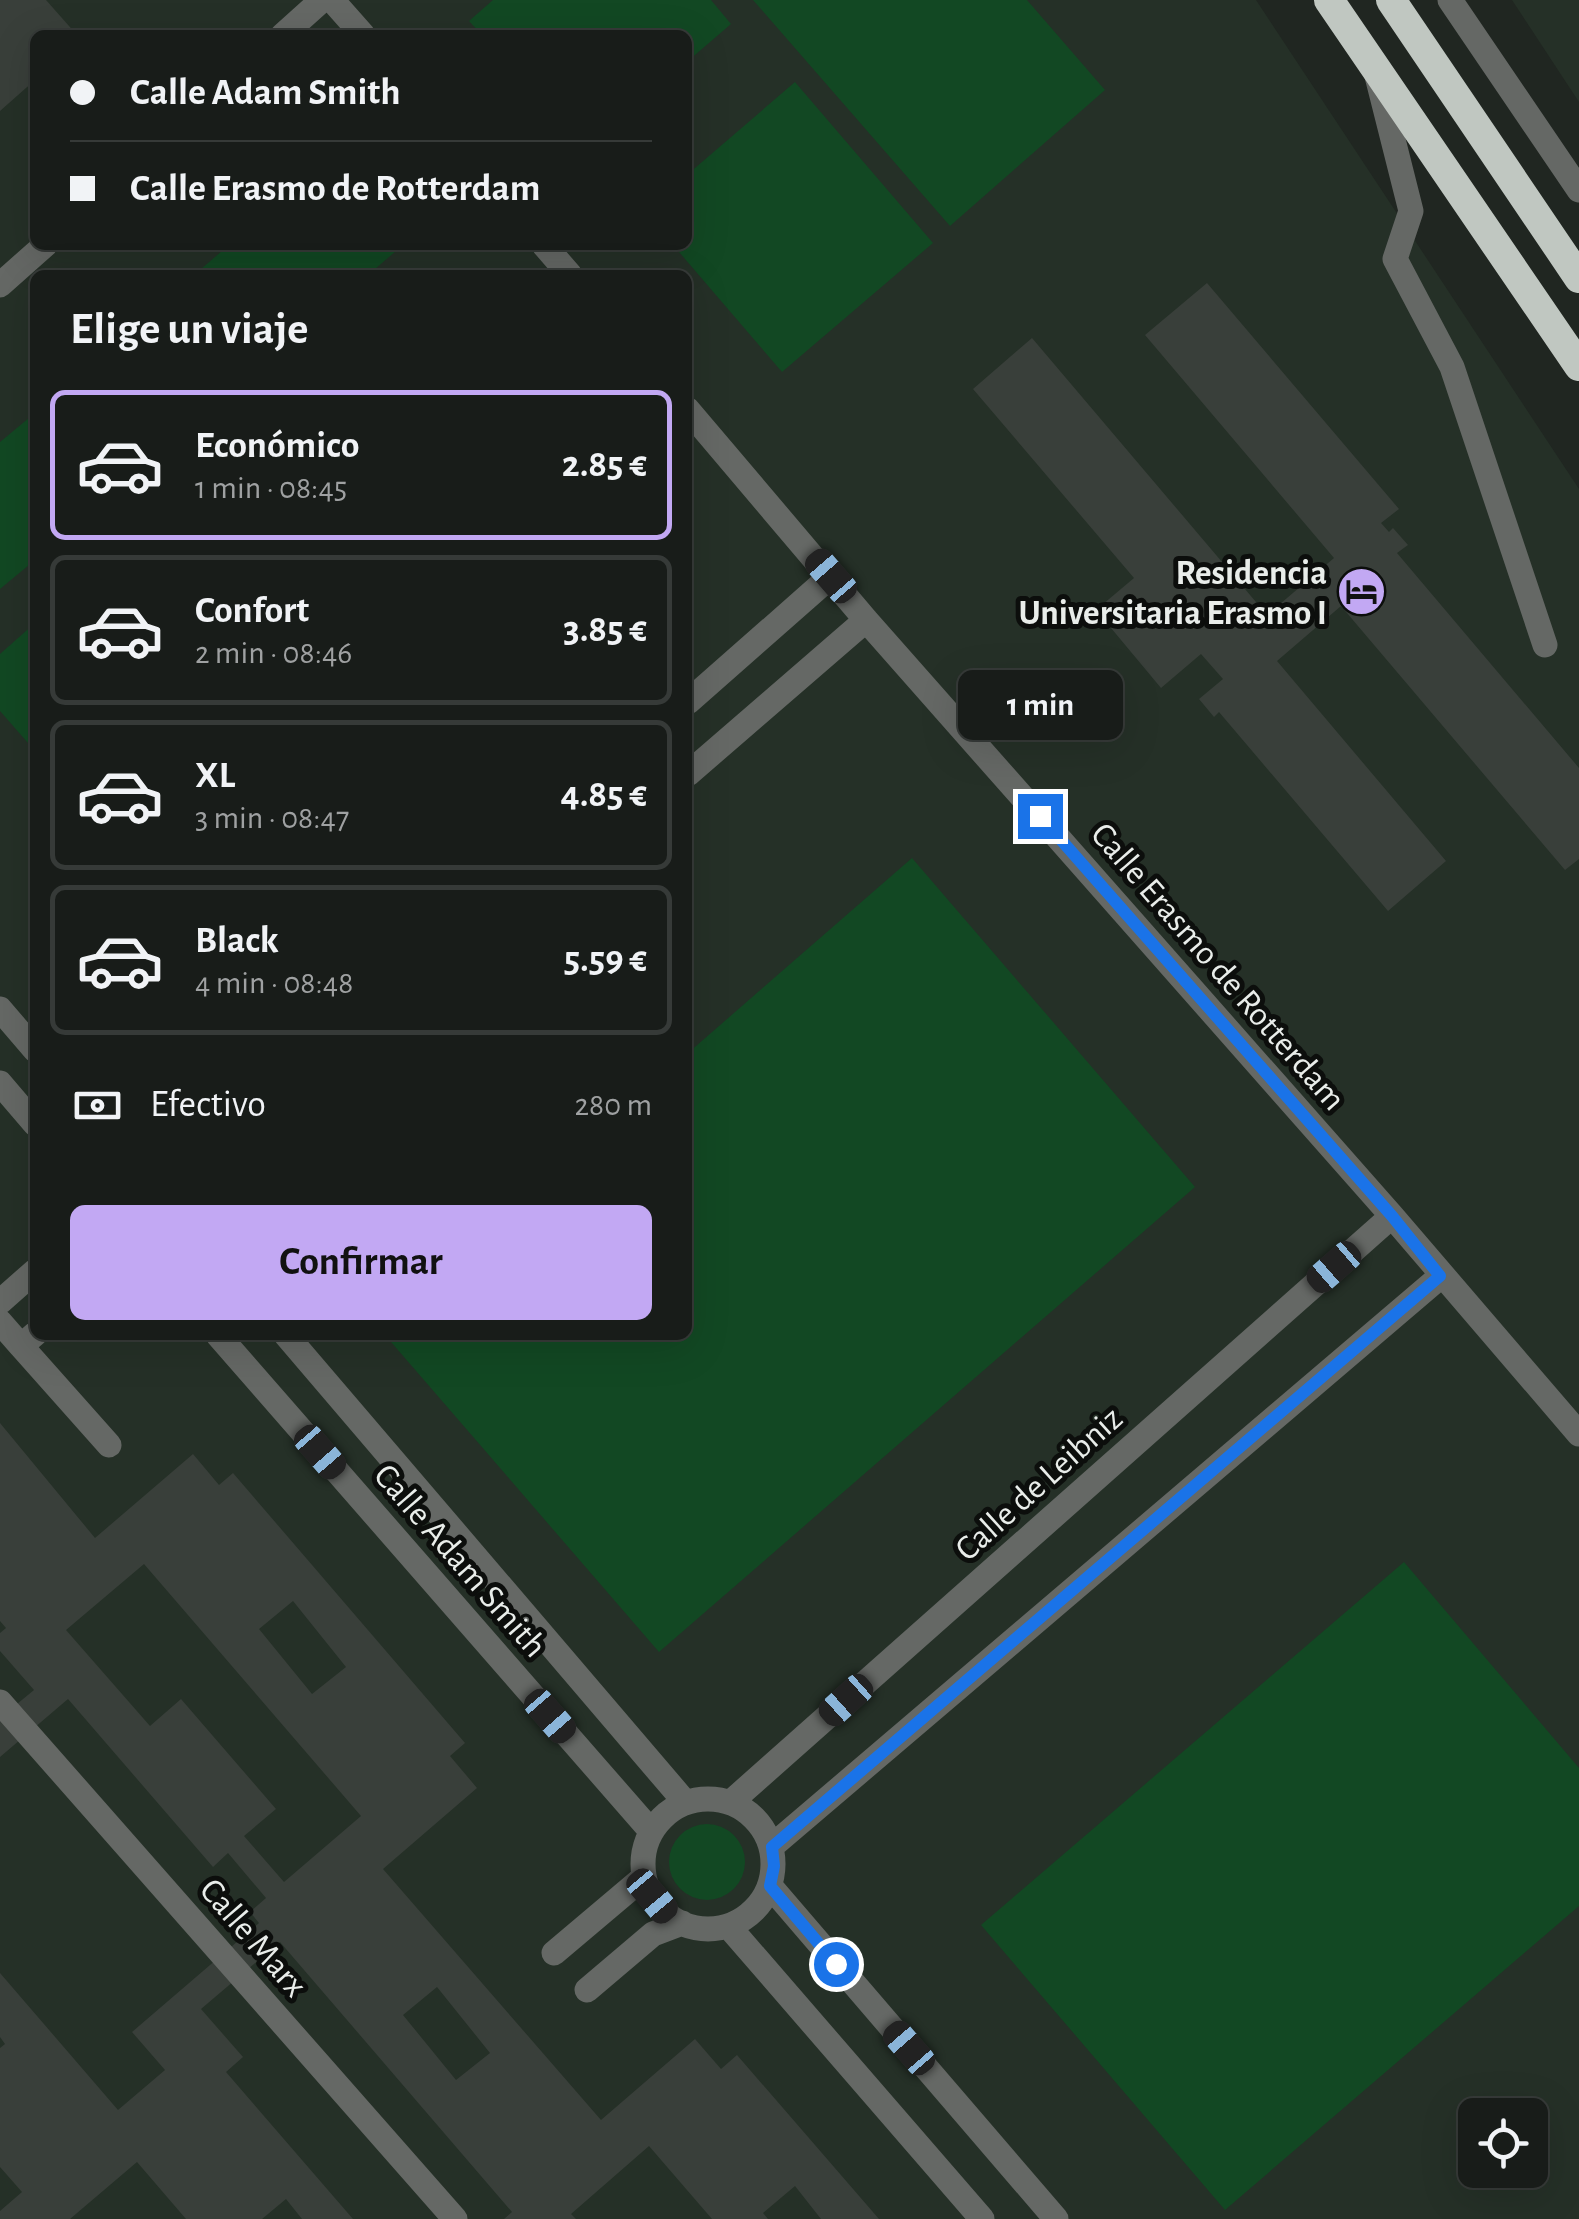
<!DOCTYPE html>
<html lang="es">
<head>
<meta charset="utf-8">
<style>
  :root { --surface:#181c19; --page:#212522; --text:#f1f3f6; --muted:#9fa1a2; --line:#363a38; --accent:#c2a8f3 }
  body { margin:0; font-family:"Alegreya Sans",sans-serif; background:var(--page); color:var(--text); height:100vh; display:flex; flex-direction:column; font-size:38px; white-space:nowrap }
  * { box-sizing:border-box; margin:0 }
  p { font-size:32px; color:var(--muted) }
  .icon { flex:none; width:55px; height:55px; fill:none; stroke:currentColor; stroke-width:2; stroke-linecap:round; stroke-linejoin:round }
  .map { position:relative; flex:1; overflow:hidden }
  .sheet { position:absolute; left:30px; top:270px; width:662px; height:1070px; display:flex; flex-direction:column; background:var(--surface); border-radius:15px; box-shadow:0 10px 40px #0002,0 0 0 2px var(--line) }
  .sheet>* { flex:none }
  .guide { position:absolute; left:30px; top:30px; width:662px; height:220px; border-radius:15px; box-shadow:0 10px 40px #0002,0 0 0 2px var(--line); display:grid; align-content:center; height:220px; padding:0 40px; background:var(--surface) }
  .fabs { position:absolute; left:1458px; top:2098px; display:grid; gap:20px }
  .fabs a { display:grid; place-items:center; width:90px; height:90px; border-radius:15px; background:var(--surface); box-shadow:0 10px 40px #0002,0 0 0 2px var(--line); font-size:50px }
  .end { position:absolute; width:45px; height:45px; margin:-22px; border:12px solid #1a73e8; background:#fff; box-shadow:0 0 0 5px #fff }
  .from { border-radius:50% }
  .bubble { position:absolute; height:70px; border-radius:15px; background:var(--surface); box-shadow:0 10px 40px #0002,0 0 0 2px var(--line); font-size:32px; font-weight:700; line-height:70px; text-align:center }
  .car { position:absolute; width:30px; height:60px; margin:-30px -15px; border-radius:12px; box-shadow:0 0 8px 2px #0007; background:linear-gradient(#222 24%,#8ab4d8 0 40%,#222 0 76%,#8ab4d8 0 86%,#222 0) }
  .guide b { display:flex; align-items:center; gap:35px; height:95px; font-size:38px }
  .guide b+b { border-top:2px solid var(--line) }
  .guide i { width:25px; height:25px; background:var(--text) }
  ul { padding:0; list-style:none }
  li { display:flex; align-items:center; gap:30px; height:150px; margin:0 20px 15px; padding:0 20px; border:5px solid var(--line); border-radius:15px }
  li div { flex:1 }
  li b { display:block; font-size:38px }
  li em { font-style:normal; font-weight:700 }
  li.on { border-color:var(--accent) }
  li>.icon { width:90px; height:90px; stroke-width:1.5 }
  h2 { padding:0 40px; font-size:45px; line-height:120px }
  .pay { display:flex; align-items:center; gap:25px; height:110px; padding:0 40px; font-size:38px }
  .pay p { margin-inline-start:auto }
  .cta { display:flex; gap:20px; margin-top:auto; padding:20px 40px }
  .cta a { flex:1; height:115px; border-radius:15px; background:var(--accent); color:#111; font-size:40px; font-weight:700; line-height:115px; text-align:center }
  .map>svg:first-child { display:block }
</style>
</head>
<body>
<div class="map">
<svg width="1579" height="2219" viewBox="0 0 1579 2219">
  <rect width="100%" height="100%" fill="#202621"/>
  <path fill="#253027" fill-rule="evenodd" d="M 0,0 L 1256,0 L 1579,489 L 1579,2219 L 0,2219 ZM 35,35 L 688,35 L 688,245 L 35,245 ZM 35,275 L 688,275 L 688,1335 L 35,1335 ZM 1475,2115 L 1530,2115 L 1530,2170 L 1475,2170 Z
    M 1512,0 L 1579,0 L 1579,102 Z"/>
  <path fill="#124823" d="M 493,0 L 711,0 L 731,24 L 688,61 L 688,35 L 482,35 L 469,21 Z
    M 753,0 L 1027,0 L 1105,90 L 950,226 Z
    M 795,82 L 933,243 L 782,372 L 673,245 L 688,245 L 688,174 Z
    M 229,245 L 403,245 L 368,275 L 194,275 Z
    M 35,413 L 35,560 L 0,589 L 0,442 Z
    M 35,623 L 35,751 L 0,711 L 0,654 Z
    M 912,858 L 1195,1187 L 659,1652 L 385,1335 L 688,1335 L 688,1053 Z
    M 1404,1562 L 1579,1768 L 1579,1906 L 1225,2210 L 981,1925 Z
    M669 1862a38 38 0 1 1 76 0a38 38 0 1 1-76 0Z"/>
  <path fill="#393f3a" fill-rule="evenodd" d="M 0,0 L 46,0 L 77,35 L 35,35 L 35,80 L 0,111 Z
    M 1207,283 L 1399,509 L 1381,523 L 1389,532 L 1393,528 L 1408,545 L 1397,553 L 1579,768 L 1579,859 L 1565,870 L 1341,606 L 1277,661 L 1446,861 L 1388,911 L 1219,712 L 1214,717 L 1199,699 L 1223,679 L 1201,654 L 1161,688 L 1096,610 L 1134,578 L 973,389 L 1032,338 L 1267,615 L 1334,558 L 1145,335 Z
    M 0,1423 L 95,1538 L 193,1454 L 219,1485 L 233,1473 L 465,1743 L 450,1756 L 477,1788 L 383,1869 L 601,2120 L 695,2039 L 721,2069 L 737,2055 L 879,2219 L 821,2219 L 795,2186 L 763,2213 L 768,2219 L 712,2219 L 649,2146 L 571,2214 L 576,2219 L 504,2219 L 512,2212 L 280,1942 L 201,2009 L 243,2057 L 226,2072 L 353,2219 L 302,2219 L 286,2199 L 262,2219 L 186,2219 L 137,2162 L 70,2219 L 0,2219 L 0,2211 L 22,2192 L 0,2167 L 0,2048 L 5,2044 L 0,2037 L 0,1973 L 118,2110 L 165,2070 L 132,2032 L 259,1923 L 250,1912 L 266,1898 L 228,1853 L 213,1867 L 68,1699 L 0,1757 L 0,1718 L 34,1690 L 0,1651 L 0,1633 L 6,1628 L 0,1621 ZM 144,1564 L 361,1816 L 284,1882 L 244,1836 L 276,1809 L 181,1699 L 150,1726 L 66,1630 ZM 293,1601 L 346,1667 L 312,1694 L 259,1629 ZM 437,1987 L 490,2053 L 456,2080 L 403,2015 Z"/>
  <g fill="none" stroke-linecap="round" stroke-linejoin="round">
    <path stroke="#656865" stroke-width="25" d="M 332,0 L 363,35
      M 1450,0 L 1579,190
      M 283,35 L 322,0
      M 1377,76 L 1411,211 L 1395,259 L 1452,367 L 1545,645
      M 544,245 L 570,275
      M 0,285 L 45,245
      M 688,410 L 866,620 L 1392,1216 L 1579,1434
      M 688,702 L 831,576
      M 688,774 L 866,620
      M 0,1009 L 35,1050
      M 0,1083 L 35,1124
      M 0,1302 L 35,1271
      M 0,1322 L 21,1346 L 35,1334
      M 218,1335 L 651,1831
      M 286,1335 L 685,1802
      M 21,1346 L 109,1445
      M 0,1702 L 455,2219
      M643 1864a65 65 0 1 1 130 0a65 65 0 1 1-130 0Z
      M 731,1802 L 1392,1216
      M 771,1847 L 1441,1276
      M 770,1886 L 1056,2219
      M 730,1928 L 982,2219
      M 554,1953 L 644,1877
      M 587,1990 L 653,1934 L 682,1923"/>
    <path stroke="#c0c7c1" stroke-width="30" d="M 1329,0 L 1579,366
      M 1391,0 L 1579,278"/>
  </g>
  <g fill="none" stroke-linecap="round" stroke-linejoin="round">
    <path stroke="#1a73e8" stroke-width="12" d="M 836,1964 L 770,1886 L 774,1866 L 772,1847 L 1440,1276 L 1392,1216 L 1040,816"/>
  </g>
  <defs>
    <symbol id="hotel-disc" viewBox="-11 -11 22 22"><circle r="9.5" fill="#c2a8f3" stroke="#0c0e0c"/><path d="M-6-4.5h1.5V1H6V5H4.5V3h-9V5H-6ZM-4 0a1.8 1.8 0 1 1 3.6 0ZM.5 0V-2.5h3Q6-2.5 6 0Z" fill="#111"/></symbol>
  </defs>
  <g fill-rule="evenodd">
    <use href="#hotel-disc" x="1334" y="564" width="55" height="55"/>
  </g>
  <g text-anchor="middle" stroke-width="10" stroke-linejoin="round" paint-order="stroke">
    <g font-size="35" font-weight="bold" fill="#e9edea" stroke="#0c0e0c" text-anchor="end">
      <text x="1327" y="584">Residencia<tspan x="1327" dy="40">Universitaria Erasmo I</tspan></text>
    </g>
    <g font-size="35" fill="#e9edea" stroke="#0c0e0c">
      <text transform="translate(1219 966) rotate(49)" y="12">Calle Erasmo de Rotterdam</text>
      <text transform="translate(1038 1483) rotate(-42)" y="12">Calle de Leibniz</text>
      <text transform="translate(461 1560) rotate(49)" y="12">Calle Adam Smith</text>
      <text transform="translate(254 1937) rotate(49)" y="12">Calle Marx</text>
    </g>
  </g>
</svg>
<div class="fabs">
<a><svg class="icon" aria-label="locate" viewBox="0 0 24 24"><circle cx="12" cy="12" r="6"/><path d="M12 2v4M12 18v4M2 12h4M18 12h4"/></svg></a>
</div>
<i class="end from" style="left:836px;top:1964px"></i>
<i class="end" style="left:1040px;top:816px"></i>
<div class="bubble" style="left:958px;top:670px;width:165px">1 min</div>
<i class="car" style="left:831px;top:576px;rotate:319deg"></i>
<i class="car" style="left:1334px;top:1267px;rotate:229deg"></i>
<i class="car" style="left:320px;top:1452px;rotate:139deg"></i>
<i class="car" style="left:846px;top:1700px;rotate:228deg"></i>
<i class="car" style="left:550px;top:1716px;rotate:139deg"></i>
<i class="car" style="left:652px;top:1896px;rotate:140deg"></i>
<i class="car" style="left:909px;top:2048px;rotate:319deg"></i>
<div class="guide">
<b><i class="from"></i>Calle Adam Smith</b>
<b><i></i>Calle Erasmo de Rotterdam</b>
</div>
<section class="sheet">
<h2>Elige un viaje</h2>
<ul>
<li class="on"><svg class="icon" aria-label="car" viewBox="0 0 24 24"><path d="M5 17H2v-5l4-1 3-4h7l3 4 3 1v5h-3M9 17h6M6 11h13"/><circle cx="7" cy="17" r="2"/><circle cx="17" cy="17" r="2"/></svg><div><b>Económico</b><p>1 min · 08:45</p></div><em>2.85 €</em></li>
<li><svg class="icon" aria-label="car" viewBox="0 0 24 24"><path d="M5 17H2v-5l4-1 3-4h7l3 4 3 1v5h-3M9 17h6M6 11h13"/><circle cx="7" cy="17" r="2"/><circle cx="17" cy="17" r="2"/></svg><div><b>Confort</b><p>2 min · 08:46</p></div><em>3.85 €</em></li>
<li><svg class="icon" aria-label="car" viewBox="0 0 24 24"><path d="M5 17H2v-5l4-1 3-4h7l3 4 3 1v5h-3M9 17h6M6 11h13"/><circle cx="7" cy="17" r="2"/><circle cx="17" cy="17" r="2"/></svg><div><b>XL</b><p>3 min · 08:47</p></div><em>4.85 €</em></li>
<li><svg class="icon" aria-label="car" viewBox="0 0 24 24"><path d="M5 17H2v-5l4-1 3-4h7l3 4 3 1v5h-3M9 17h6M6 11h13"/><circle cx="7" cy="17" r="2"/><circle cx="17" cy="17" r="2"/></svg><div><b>Black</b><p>4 min · 08:48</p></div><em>5.59 €</em></li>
</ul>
<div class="pay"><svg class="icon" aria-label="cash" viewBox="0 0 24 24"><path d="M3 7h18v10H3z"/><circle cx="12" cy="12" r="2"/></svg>Efectivo<p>280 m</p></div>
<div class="cta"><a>Confirmar</a></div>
</section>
</div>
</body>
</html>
